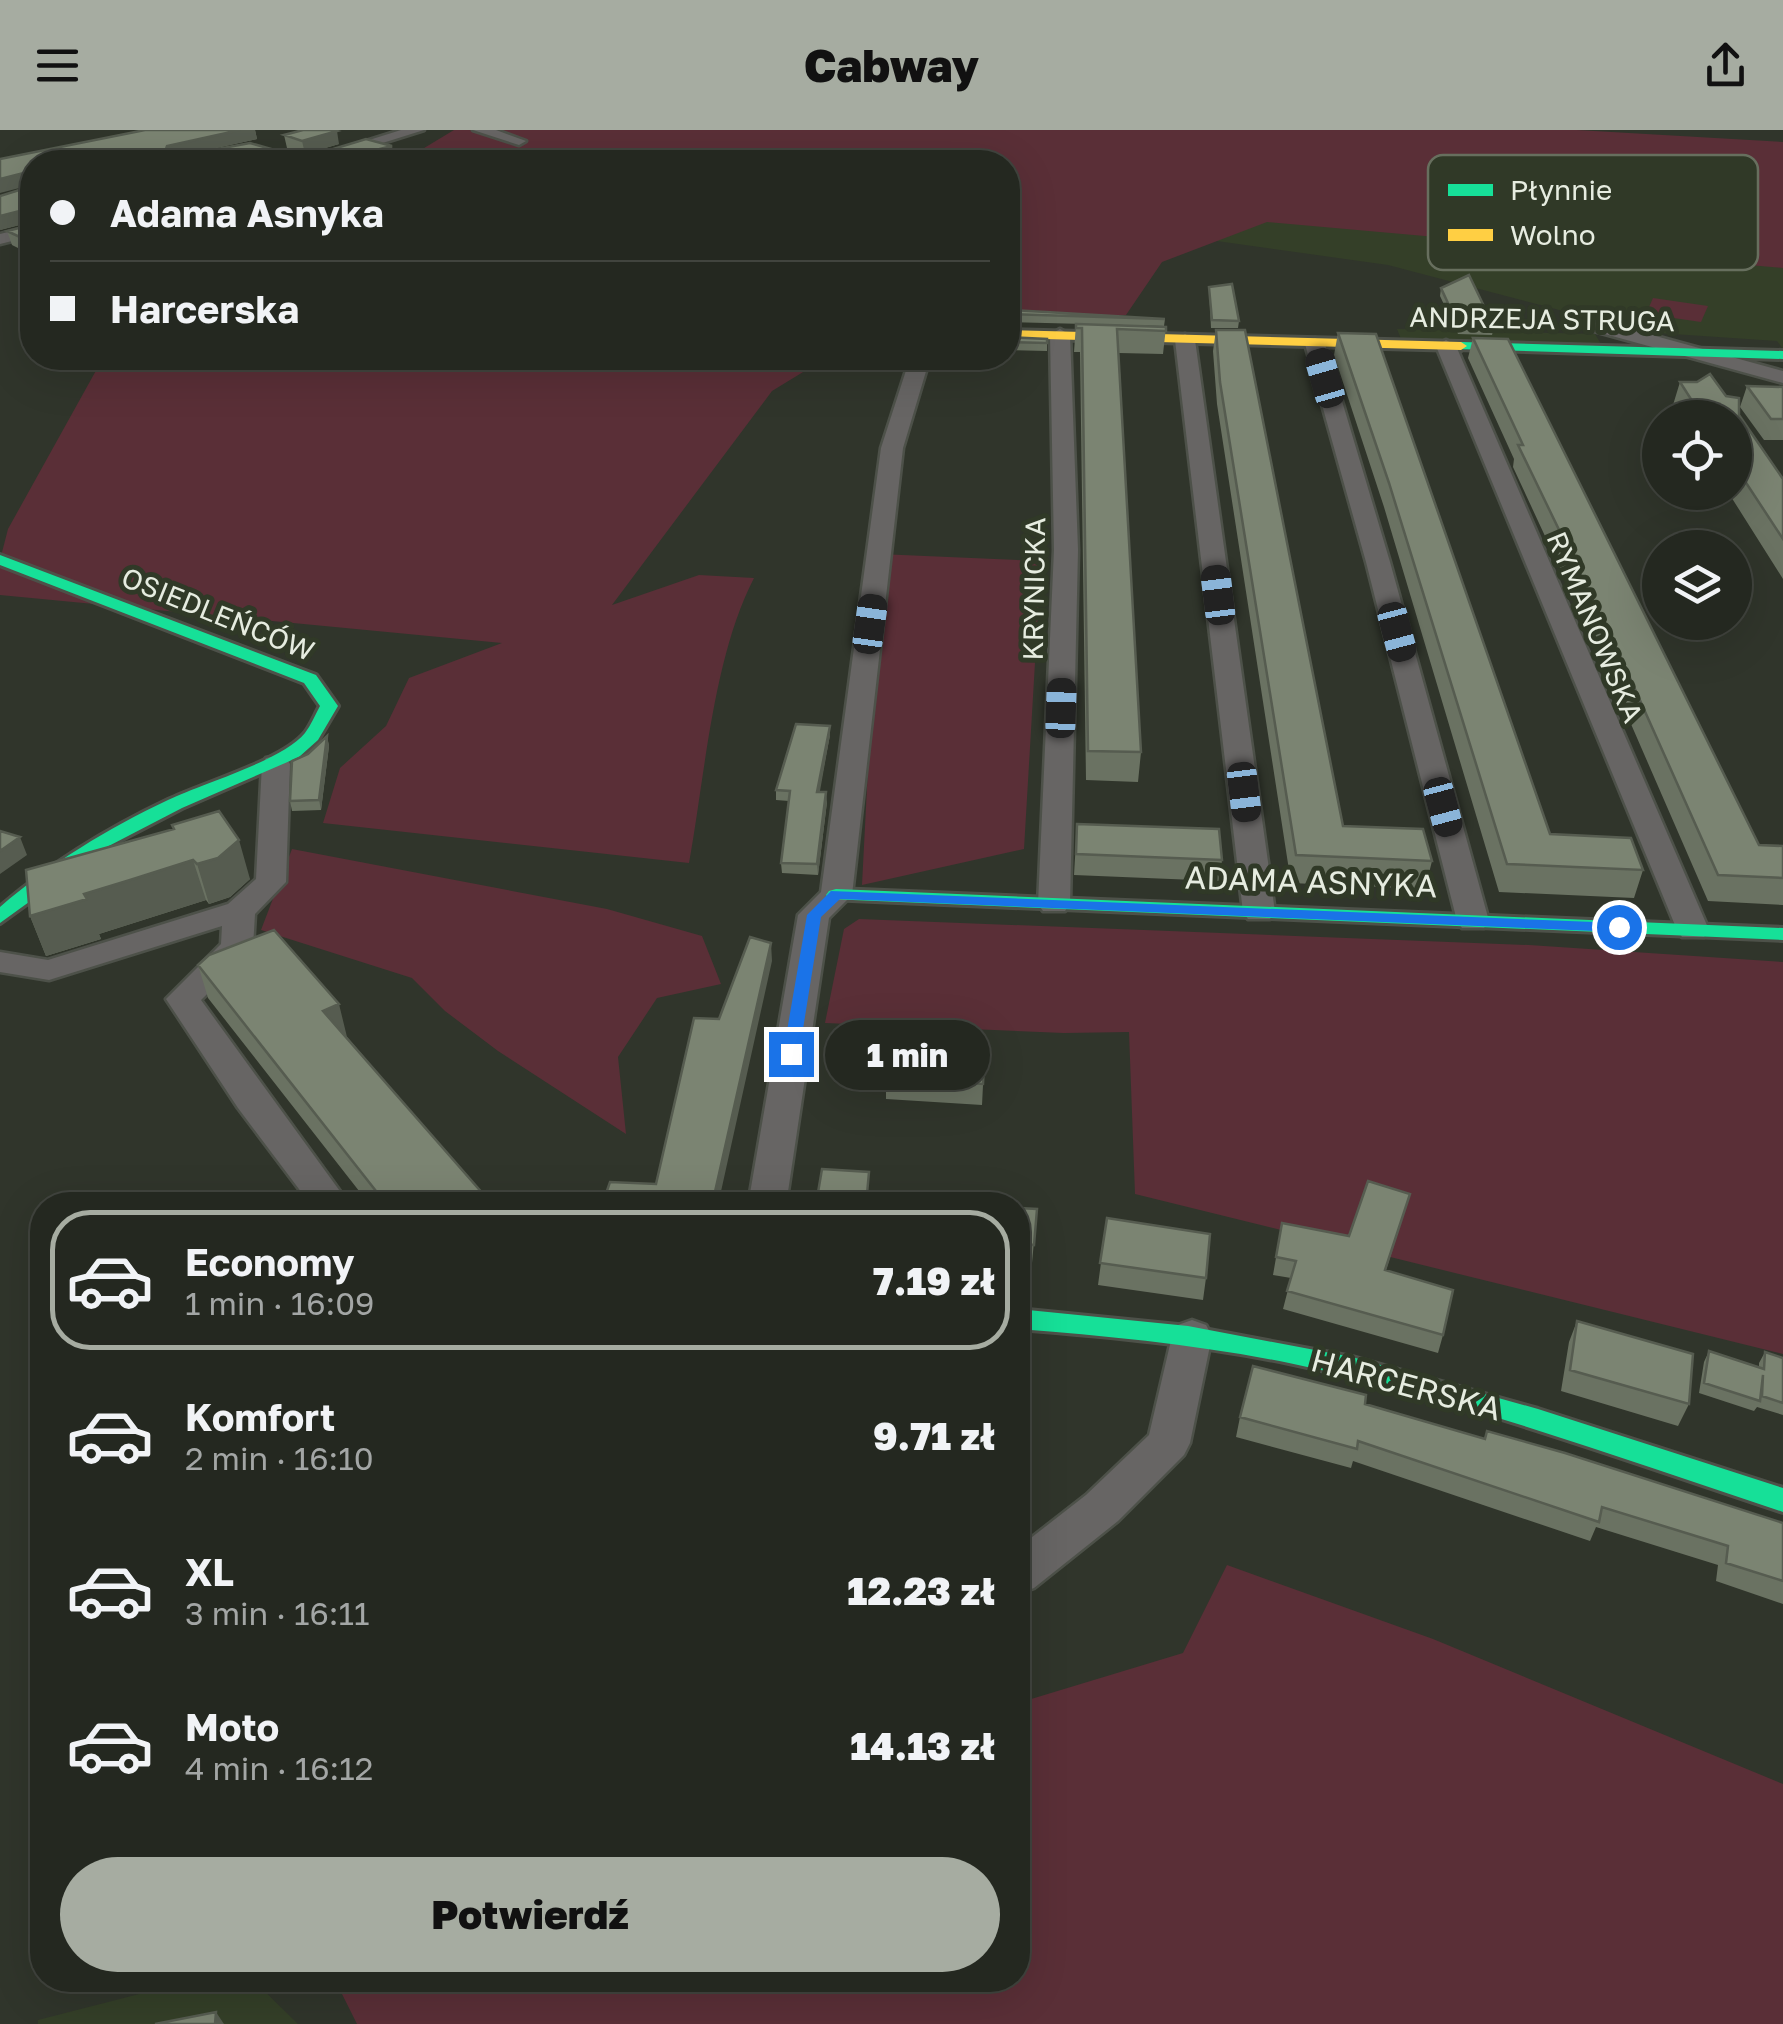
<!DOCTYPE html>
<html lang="pl">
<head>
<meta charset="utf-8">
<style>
  :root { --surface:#242820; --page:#2c3029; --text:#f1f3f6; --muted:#a3a6a5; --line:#41443e; --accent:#a6aca1 }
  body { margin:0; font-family:"Golos Text",sans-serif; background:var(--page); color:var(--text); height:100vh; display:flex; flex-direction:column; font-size:38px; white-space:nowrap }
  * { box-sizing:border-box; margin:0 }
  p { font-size:32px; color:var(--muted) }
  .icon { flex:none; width:55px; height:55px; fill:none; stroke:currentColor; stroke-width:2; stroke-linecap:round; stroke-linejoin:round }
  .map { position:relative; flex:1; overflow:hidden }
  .sheet { position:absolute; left:30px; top:1062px; width:1000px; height:800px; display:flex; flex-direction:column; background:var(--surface); border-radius:40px; box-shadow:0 10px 40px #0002,0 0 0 2px var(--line) }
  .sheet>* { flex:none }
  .hud { position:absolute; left:20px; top:20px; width:1000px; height:220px; border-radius:40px; box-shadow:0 10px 40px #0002,0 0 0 2px var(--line); display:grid; align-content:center; height:220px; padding:0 30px; background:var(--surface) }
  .fabs { position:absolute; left:1642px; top:270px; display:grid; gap:20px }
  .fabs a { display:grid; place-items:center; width:110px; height:110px; border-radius:50%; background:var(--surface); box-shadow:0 10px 40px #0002,0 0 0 2px var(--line); font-size:50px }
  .end { position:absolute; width:45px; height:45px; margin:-22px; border:12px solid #1a73e8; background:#fff; box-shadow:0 0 0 5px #fff }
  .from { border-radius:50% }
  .bubble { position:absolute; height:70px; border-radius:35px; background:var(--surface); box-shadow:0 10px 40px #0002,0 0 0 2px var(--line); font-size:32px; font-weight:800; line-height:70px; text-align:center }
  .car { position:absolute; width:30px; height:60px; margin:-30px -15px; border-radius:12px; box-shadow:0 0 8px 2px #0007; background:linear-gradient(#222 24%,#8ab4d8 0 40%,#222 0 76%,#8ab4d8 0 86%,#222 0) }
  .hud b { display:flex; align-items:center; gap:35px; height:95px; font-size:38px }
  .hud b+b { border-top:2px solid var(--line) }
  .hud i { width:25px; height:25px; background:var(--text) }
  ul { padding:18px 0 0; list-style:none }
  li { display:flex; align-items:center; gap:30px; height:140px; margin:0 20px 15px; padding:0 10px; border:5px solid transparent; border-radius:40px }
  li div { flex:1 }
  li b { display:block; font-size:38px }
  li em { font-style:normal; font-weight:800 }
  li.on { border-color:var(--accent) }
  li>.icon { width:90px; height:90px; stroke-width:1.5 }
  .action { display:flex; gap:20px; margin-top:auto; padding:20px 30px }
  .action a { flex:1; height:115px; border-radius:60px; background:var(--accent); color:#111; font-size:40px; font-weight:800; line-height:115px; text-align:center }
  header { display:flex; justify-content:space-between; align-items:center; height:130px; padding:0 30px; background:var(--accent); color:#111; font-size:45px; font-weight:800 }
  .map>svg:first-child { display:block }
</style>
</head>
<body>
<header><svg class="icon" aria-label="menu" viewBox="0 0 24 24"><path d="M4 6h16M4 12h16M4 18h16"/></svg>Cabway<svg class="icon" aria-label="share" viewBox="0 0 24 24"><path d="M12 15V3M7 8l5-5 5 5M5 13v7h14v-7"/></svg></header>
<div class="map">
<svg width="1783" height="1894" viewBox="0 0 1783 1894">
  <rect width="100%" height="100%" fill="#30352b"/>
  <path fill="#343f28" d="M 1214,65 L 1783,138 L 1783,219 L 1777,211 L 1643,202 L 1388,135 L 1181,106 Z
    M 1397,199 L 1595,204 L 1601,214 L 1401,209 Z
    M 194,1850 L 253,1850 L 298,1894 L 38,1894 L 38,1890 Z"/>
  <path fill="#5a2f37" d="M 454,0 L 1577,0 L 1783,12 L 1783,138 L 1267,92 L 1162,132 L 1126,185 L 1008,187 L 1008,32 L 401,32 Z
    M 1653,168 L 1708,176 L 1701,192 L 1646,184 Z
    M 103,228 L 826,228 L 772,261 L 612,475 L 699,445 L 754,448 C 713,527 705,645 689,733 L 323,693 L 340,638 L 386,596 L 409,548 L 502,513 L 0,465 L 0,430 L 8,399 Z
    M 879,424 L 1041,431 L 1024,719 L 862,755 Z
    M 292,719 L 607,779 L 702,806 L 721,854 L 657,868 L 618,927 L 626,1004 L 498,921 L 445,881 L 412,848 L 261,800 Z
    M 859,789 L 1529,815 L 1783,832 L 1783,1224 L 1135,1064 L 1129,902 L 1064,903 L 825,893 L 844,799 Z
    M 1227,1435 L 1433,1509 L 1783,1654 L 1783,1894 L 357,1894 L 335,1850 L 1018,1850 L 1018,1573 L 1183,1523 Z"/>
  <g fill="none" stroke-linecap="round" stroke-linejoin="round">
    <defs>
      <path id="street" d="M 401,0 L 424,0 L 322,32 L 299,32 Z
        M 473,0 L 496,0 L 526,11 L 519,15 Z
        M 32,96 L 32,106 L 0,114 L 0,104 Z
        M 1601,191 L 1783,241 L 1783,253 L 1594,201 L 1594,193 Z
        M 1060,199 L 1070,205 L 1078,420 L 1070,774 L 1065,781 L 1043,781 L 1038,774 L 1054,420 L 1050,205 Z
        M 1185,204 L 1195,210 L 1275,782 L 1270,789 L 1248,789 L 1243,782 L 1175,210 Z
        M 1315,208 L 1325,214 L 1390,432 L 1489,791 L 1484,798 L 1462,798 L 1457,791 L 1366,432 L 1305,214 Z
        M 1446,210 L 1456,216 L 1709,800 L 1704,807 L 1682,807 L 1677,800 L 1436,216 Z
        M 910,228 L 930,228 L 903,318 L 852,765 L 829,788 L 786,1075 L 748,1075 L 798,785 L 821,762 L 881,318 Z
        M 276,626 L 286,628 L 290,634 L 286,752 L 255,784 L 253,817 L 248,824 L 201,870 L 350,1075 L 311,1075 L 238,978 L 166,869 L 221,814 L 222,796 L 49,850 L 0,842 L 0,822 L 48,830 L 228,774 L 256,749 L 262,634 L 266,628 Z
        M 1192,1190 L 1206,1195 L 1212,1206 L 1190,1313 L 1184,1325 L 1118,1391 L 1034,1458 L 1018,1464 L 1018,1418 L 1086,1365 L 1149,1305 L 1172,1206 L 1178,1195 Z"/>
      <path id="fast" d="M 1461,212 L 1783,221 L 1783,229 L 1457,219 L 1457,213 Z
        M 0,425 L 316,545 L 338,576 L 318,610 L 299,627 L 182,678 L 101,720 L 0,793 L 0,777 C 51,733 107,699 168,670 C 203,653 282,631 305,603 C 311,595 315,585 320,576 L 304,553 L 0,435 Z
        M 836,759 L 1783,798 L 1783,810 L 829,769 L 826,765 L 829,761 Z
        M 1018,1179 L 1188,1196 L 1352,1227 L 1538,1279 L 1783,1358 L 1783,1382 C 1620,1328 1457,1268 1289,1233 C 1200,1215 1109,1206 1018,1199 Z"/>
      <path id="slow" d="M 1008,200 L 1461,212 L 1467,216 L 1461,220 L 1008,208 Z"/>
    </defs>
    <use href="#street" stroke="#4d5149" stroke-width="5"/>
    <use href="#fast" stroke="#4d5149" stroke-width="6"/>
    <use href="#slow" stroke="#4d5149" stroke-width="6"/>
    <use href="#street" fill="#676564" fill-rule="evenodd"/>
    <use href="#fast" fill="#16e098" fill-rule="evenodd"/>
    <use href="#slow" fill="#ffcf43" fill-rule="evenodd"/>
  </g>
  <path fill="#6a7262" d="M 145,0 L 255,0 L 257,9 L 194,23 L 302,23 L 287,18 L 284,5 L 339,14 L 308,23 L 394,28 L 32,32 L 32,123 L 30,124 L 12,115 L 7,101 L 31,95 L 31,92 L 0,100 L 32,56 L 0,29 Z
    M 1209,157 L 1239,191 L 1238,198 L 1211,198 Z
    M 1441,158 L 1494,197 L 1492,205 L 1458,204 L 1440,166 Z
    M 1011,180 L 1165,189 L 1164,196 L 1010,192 Z
    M 1076,194 L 1166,197 L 1163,224 L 1119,223 L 1141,622 L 1138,652 L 1086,650 L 1080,222 L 1074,222 Z
    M 1216,200 L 1343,696 L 1432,731 L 1425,759 L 1291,753 L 1217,274 L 1213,221 Z
    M 1338,203 L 1550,704 L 1643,740 L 1634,768 L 1499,762 L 1384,377 L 1334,225 Z
    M 1008,207 L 1047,209 L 1047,221 L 1008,220 Z
    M 1473,208 L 1759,715 L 1783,716 L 1783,775 L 1708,771 L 1614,555 L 1513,337 L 1514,329 L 1468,228 Z
    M 1680,252 L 1739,285 L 1783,349 L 1783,449 L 1728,362 L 1735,362 L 1735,288 L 1680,288 L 1673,275 Z
    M 1747,256 L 1783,257 L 1783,310 L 1764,310 L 1740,277 Z
    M 830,605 L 819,662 L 827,672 L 818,745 L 782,743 L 781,733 L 789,671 L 776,670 L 776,660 Z
    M 327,606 L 329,616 L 321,680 L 292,681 L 290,671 L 308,624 Z
    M 1077,694 L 1222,730 L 1219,751 L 1074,745 Z
    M 174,699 L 250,749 L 230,767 L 209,774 L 206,770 L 99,804 L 101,809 L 46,826 L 30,786 Z
    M 198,835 L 347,907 L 491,1075 L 370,1075 L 208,868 Z
    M 985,916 L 982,975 L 886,969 L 886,948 Z
    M 1410,1064 L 1386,1140 L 1443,1205 L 1438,1223 L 1283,1179 L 1291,1148 L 1273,1145 L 1282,1093 L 1349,1106 Z
    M 1018,1078 L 1037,1079 L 1032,1133 L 1018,1132 Z
    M 1107,1088 L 1206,1148 L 1203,1170 L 1098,1155 Z
    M 1577,1191 L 1689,1274 L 1678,1296 L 1561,1261 L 1569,1212 Z
    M 1018,1206 L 1027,1206 L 1022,1280 L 1018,1280 Z
    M 1709,1221 L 1759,1238 L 1759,1233 L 1765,1222 L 1783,1228 L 1783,1285 L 1757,1277 L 1754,1281 L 1699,1263 L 1704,1232 Z
    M 1365,1274 L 1484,1309 L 1487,1301 L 1783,1393 L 1783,1474 L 1716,1451 L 1718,1435 L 1596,1397 L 1590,1411 L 1353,1331 L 1351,1338 L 1236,1307 L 1240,1287 Z"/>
  <path fill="#565c50" d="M 240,0 L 255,0 L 257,9 L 170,28 L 165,22 L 167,16 Z
    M 337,1 L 339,14 L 305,24 L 302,11 Z
    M 392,16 L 394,28 L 377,32 L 327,32 Z
    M 27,42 L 31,55 L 0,63 L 0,49 Z
    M 27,79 L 31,92 L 0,100 L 0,86 Z
    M 32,108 L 32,123 L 30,124 L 26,110 Z
    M 830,596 L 830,605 L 818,672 L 817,662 Z
    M 327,606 L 329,616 L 321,680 L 319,670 Z
    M 826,662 L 827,672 L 818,745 L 817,734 Z
    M 20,707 L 27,725 L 0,744 L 0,721 Z
    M 239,710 L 250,749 L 230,767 L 209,774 L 197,734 Z
    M 193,730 L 206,770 L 99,804 L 101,809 L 46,826 L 30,786 L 84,764 Z
    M 771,813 L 772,831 L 718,1075 L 712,1075 Z
    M 339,874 L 347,907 L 332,914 L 323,881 Z
    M 216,1882 L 224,1894 L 215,1894 Z"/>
  <path fill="#7b8472" stroke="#565c50" stroke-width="2.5" d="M 145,0 L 240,0 L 167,16 L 165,22 L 196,23 L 250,13 L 285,23 L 320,23 L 366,9 L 392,16 L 327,32 L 32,32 L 32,108 L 26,110 L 7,101 L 31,95 L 32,83 L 27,79 L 0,86 L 0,66 L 32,56 L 32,46 L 27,42 L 0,49 L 0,29 Z
    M 303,0 L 333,0 L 337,1 L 302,11 L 284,5 Z
    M 1469,145 L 1494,197 L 1459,197 L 1441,158 Z
    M 1232,154 L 1239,191 L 1212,190 L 1209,157 Z
    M 1011,180 L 1165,189 L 1010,184 Z
    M 1076,194 L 1166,197 L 1166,201 L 1117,199 L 1141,622 L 1088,621 L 1082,198 L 1076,198 Z
    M 1216,200 L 1245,200 L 1343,696 L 1423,699 L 1432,731 L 1296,725 L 1220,252 Z
    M 1338,203 L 1376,204 L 1550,704 L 1631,708 L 1643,740 L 1507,734 L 1389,353 Z
    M 1008,207 L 1047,209 L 1047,213 L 1008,212 Z
    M 1473,208 L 1508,209 L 1759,715 L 1783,716 L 1783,748 L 1718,745 L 1622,530 L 1518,315 L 1523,315 Z
    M 1710,244 L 1726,266 L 1739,268 L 1739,285 L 1783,349 L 1783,409 L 1735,336 L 1735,288 L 1703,288 L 1680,252 L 1697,252 Z
    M 1747,256 L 1783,257 L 1783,289 L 1771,289 Z
    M 796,594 L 830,596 L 817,662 L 826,662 L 817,734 L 781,733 L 790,661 L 776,660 Z
    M 327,606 L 319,670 L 290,671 L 292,631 L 308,624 Z
    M 219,681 L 239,710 L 218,728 L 197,734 L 193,730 L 130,750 L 84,764 L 87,769 L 30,786 L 26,740 L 174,699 L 172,695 Z
    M 1077,694 L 1219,699 L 1222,730 L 1076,724 Z
    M 0,701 L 20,707 L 0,721 Z
    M 274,800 L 339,874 L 323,881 L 491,1073 L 488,1075 L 387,1075 L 198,835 L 209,825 Z
    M 750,807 L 771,813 L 712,1075 L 602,1075 L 610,1052 L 656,1054 L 694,888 L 719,889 Z
    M 892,910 L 985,916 L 983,954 L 886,948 Z
    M 822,1039 L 869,1042 L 866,1075 L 816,1074 Z
    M 1368,1051 L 1410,1064 L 1385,1140 L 1453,1160 L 1443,1205 L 1287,1161 L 1296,1131 L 1276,1127 L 1282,1093 L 1349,1106 Z
    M 876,1069 L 968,1075 L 876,1075 Z
    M 1018,1078 L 1037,1079 L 1034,1115 L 1018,1113 Z
    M 1107,1088 L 1210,1104 L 1206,1148 L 1100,1133 Z
    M 1577,1191 L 1693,1224 L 1689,1274 L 1570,1240 Z
    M 1018,1206 L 1027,1206 L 1024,1259 L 1018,1258 Z
    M 1709,1221 L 1764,1239 L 1765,1222 L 1783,1228 L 1783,1273 L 1762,1266 L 1763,1245 L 1760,1271 L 1704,1253 Z
    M 1253,1236 L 1366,1265 L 1365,1274 L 1485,1309 L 1487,1301 L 1565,1323 L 1783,1393 L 1783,1451 L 1726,1433 L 1728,1416 L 1602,1377 L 1599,1392 L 1358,1311 L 1357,1319 L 1240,1287 Z
    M 216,1882 L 215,1894 L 155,1894 Z"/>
  <path fill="#1a73e8" d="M 831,761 L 1619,793 L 1627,797 L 1619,802 L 840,769 L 821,787 L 799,924 L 791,930 L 783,924 L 807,785 Z"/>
  <g text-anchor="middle" stroke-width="10" stroke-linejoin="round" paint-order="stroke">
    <g font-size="28" fill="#e6ece0" stroke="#303927">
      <text transform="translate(1542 189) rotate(1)" y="10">ANDRZEJA STRUGA</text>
      <text transform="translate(1034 459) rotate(-89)" y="10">KRYNICKA</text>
      <text transform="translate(218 484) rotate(22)" y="10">OSIEDLEŃCÓW</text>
      <text transform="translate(1595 497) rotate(67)" y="10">RYMANOWSKA</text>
    </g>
    <g font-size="32" fill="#e6ece0" stroke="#303927">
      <text transform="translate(1311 752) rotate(2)" y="11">ADAMA ASNYKA</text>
      <text transform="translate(1406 1255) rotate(15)" y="11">HARCERSKA</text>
    </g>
  </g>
  <rect x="1428" y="25" width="330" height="115" rx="15" fill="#303927" stroke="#676f5e" stroke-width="2.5"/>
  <rect x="1448" y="54" width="45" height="12" fill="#16e098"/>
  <rect x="1448" y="99" width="45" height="12" fill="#ffcf43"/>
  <g font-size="28" fill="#e6ece0">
    <text x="1510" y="70">Płynnie</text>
    <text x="1510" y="115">Wolno</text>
  </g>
</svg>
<div class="fabs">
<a><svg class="icon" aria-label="locate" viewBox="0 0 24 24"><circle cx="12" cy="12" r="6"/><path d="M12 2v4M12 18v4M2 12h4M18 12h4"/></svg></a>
<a><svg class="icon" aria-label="layers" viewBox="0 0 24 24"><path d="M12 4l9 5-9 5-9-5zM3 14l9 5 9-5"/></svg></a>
</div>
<i class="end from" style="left:1619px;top:797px"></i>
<i class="end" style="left:791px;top:924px"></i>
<div class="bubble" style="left:825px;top:890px;width:165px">1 min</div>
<i class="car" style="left:1325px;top:248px;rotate:344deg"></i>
<i class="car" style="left:1218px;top:465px;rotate:353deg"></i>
<i class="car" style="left:870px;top:494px;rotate:8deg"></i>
<i class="car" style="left:1397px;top:502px;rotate:165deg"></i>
<i class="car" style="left:1061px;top:578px;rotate:2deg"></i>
<i class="car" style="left:1244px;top:662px;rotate:173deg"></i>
<i class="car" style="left:1443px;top:677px;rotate:165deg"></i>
<div class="hud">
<b><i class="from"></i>Adama Asnyka</b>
<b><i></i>Harcerska</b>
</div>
<section class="sheet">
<ul>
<li class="on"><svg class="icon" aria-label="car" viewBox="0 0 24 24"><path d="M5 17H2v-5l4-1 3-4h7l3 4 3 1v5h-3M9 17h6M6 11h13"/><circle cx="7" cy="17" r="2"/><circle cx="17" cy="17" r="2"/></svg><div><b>Economy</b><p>1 min · 16:09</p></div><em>7.19 zł</em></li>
<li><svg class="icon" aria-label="car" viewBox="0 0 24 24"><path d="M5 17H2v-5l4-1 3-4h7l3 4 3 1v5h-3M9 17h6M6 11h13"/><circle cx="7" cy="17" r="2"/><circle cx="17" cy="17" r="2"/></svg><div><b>Komfort</b><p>2 min · 16:10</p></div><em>9.71 zł</em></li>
<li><svg class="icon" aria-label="car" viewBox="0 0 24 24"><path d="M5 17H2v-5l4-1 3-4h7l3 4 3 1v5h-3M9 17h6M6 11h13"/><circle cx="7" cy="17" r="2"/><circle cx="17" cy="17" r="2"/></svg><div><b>XL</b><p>3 min · 16:11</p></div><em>12.23 zł</em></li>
<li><svg class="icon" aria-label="car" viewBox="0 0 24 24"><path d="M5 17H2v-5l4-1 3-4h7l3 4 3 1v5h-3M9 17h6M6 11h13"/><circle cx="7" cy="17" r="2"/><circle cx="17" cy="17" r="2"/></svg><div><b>Moto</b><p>4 min · 16:12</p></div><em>14.13 zł</em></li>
</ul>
<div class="action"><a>Potwierdź</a></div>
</section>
</div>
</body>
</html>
